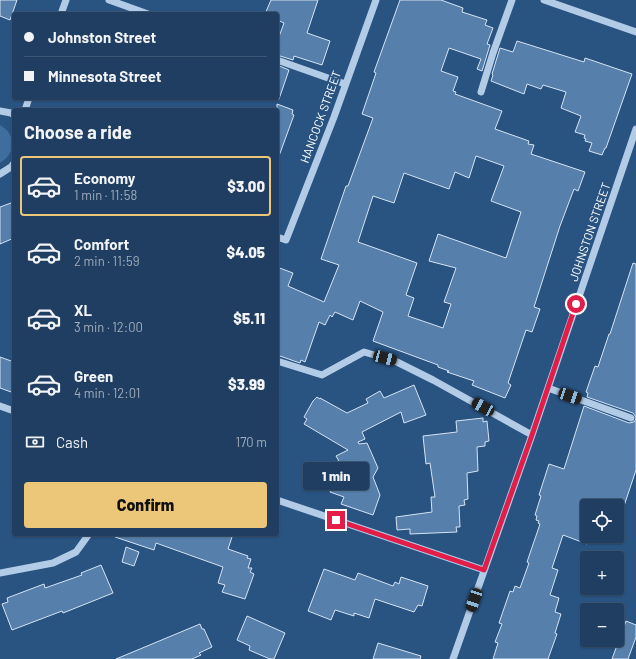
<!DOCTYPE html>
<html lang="en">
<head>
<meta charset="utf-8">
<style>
  :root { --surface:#1f3e61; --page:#274567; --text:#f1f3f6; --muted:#a1aebd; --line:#3c5776; --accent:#ecc679 }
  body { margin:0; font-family:Barlow,sans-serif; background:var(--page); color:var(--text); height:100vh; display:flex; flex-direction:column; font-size:15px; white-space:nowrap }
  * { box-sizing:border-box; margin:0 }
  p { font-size:13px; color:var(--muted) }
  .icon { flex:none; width:22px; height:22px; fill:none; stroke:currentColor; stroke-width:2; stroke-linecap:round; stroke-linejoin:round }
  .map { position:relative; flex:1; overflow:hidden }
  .sheet { position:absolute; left:12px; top:108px; width:267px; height:428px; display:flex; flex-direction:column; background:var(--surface); border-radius:4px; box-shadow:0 1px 3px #0004,0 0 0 1px var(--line) }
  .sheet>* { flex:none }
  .guide { position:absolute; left:12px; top:12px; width:267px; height:88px; border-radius:4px; box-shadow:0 1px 3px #0004,0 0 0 1px var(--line); display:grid; align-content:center; height:88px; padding:0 12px; background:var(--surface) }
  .tools { position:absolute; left:580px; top:499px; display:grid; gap:8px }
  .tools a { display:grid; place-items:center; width:44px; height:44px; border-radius:4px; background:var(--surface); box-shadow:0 1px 3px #0004,0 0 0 1px var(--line); font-size:20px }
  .end { position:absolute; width:18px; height:18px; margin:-9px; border:5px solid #e11d48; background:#fff; box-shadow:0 0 0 2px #fff }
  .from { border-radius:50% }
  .bubble { position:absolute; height:28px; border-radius:4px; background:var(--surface); box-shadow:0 1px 3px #0004,0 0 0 1px var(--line); font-size:13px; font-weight:800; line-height:28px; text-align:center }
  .car { position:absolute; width:12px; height:24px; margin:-12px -6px; border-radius:5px; box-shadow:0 0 3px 1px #0007; background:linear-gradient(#222 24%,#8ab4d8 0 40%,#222 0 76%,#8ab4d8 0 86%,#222 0) }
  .guide b { display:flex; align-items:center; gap:14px; height:38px; font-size:15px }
  .guide b+b { border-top:1px solid var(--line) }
  .guide i { width:10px; height:10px; background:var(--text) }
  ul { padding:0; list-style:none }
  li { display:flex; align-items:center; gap:12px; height:60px; margin:0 8px 6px; padding:0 4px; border:2px solid transparent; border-radius:4px }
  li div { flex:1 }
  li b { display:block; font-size:15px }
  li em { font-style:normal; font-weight:800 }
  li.selected { border-color:var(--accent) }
  li>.icon { width:36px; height:36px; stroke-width:1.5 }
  h2 { padding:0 12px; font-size:18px; line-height:48px }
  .pay { display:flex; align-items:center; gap:10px; height:44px; padding:0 12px; font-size:15px }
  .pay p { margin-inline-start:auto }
  .button { display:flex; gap:8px; margin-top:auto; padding:8px 12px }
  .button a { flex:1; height:46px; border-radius:4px; background:var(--accent); color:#111; font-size:16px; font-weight:800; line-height:46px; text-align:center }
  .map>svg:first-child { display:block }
</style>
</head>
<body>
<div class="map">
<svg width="636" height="659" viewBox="0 0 636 659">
  <rect width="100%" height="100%" fill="#295381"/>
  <path fill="#3e6d9e" d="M 0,125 C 17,135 16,153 0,163 Z"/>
  <path fill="#567fab" stroke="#d5e4f5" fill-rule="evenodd" d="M 0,0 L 17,0 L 10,20 L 0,16 Z
    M 271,0 L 318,0 L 307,33 L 330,41 L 322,65 L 294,56 L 293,60 L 277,55 L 277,42 L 284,23 L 277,20 L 277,14 L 265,14 Z
    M 400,0 L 441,0 L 463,8 L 462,12 L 487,20 L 485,25 L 493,28 L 487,44 L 490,45 L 482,71 L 477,69 L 481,59 L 449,48 L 441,71 L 458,77 L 453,91 L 456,92 L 455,94 L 502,111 L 495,129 L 529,141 L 528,144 L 534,145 L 531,154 L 585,172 L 578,191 L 574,189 L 560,226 L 534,307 L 540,309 L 532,332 L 526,330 L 508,383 L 511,385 L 505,398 L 472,385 L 474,381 L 447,372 L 449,371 L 438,367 L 438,365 L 373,341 L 383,312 L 360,301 L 353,320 L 335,312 L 332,317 L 330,315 L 325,325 L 319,322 L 305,362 L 301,360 L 300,363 L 277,355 L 277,267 L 293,273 L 288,286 L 324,302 L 339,265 L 321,259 L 346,186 L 348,186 L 373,118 L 362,114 L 376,73 L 374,72 ZM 476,156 L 504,166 L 491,201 L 521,212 L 506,258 L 438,234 L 429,261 L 456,268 L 444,302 L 451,304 L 443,328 L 408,316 L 414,298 L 406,295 L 417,263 L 358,242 L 373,196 L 394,203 L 404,173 L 449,189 L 455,172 L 469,178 Z
    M 517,41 L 584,62 L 585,58 L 632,74 L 606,148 L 605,148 L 602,155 L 589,151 L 592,143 L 585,141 L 586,139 L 584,138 L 585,135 L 575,132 L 581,116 L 561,108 L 566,92 L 543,85 L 541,89 L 527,84 L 524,94 L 491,81 L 493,75 L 492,74 L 500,48 L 513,52 Z
    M 277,65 L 289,70 L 279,99 L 277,99 Z
    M 277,104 L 293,110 L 292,114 L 294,115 L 279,156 L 277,156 Z
    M 11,203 L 14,210 L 14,238 L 0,244 L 0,207 Z
    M 633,263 L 636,264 L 636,470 L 624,506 L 587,506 L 587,544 L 563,535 L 552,568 L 558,570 L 550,595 L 559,598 L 555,612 L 561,614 L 555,633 L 557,634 L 548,659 L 493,659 L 498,643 L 495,642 L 502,624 L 499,623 L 510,591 L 513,592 L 515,586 L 520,588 L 529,563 L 527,562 L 540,524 L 538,523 L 539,521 L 536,520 L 537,516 L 535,515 L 541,496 L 539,495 L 549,464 L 564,469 L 584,406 L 629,423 L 634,422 L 636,419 L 636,417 L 633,413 L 587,397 L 588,393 L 586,392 L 595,366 L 598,367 L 609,334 L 610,334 Z
    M 0,357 L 14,362 L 14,393 L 0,388 Z
    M 414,385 L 426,415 L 404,423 L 401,412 L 362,432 L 365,439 L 358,442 L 359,444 L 367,443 L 378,468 L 373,477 L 380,495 L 373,515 L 341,504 L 344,497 L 330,492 L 340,463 L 336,456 L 348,450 L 304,424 L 307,419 L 304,417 L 313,401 L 317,397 L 320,399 L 320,398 L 347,413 L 368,403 L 366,399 L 380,391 L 384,398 Z
    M 483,418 L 483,422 L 487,421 L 489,441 L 485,442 L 485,446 L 477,447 L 478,471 L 467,473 L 468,499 L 464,500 L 465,505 L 459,506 L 460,527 L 456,527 L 457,532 L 410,534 L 410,529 L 397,530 L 396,517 L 432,512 L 431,497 L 435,497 L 430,463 L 426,464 L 423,436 L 457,432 L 456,421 Z
    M 115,534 L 233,534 L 228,549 L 248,556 L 247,558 L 251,559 L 248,568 L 252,568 L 250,572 L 254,574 L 245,599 L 222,592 L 225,585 L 218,583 L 223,567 L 156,543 L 154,550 L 115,537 Z
    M 126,547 L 139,552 L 134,566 L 122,562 Z
    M 101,565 L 113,593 L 63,613 L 62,611 L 12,630 L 2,604 L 8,602 L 7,598 L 44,584 L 45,588 L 82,575 L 81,573 Z
    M 324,569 L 355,580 L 358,573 L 393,586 L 395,582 L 399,584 L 401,577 L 428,586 L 422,606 L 418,605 L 414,612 L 375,599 L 369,618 L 354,613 L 354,616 L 335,610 L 331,620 L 308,611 Z
    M 247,616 L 285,633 L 274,659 L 270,659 L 249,650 L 250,646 L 237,640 Z
    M 626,621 L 636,625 L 636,637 L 628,659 L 612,659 Z
    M 200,624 L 202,629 L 204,629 L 212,647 L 199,653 L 201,655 L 192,659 L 116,659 Z
    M 378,643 L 421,656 L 420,659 L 373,659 Z"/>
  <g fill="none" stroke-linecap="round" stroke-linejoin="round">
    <path stroke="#b2cbe6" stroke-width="7" d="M 109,0 L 148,14
      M 544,0 L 636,32
      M 61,14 L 66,0
      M 277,60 L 345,84
      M 481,92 L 493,53 L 512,0
      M 25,110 L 29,98
      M 0,111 L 11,113 L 14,115
      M 0,174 L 11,167 L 14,163
      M 277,237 L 286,240 L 334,117 L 376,0
      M 277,361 L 322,375 L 364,352 L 395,361 L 433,380 L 532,435
      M 548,388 L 631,418
      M 0,406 L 14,411
      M 277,500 L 484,570
      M 0,573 L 53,563 L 76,552 L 89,534
      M 453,659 L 532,435 L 636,129"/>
  </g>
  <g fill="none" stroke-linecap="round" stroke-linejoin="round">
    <path stroke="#e11d48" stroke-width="5" d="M 336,520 L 484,570 L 532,435 L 576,304"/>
  </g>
  <g text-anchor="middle" stroke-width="4" stroke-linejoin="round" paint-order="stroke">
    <g font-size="12" fill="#fff" stroke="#295381">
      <text transform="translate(321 117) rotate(-70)" y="4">HANCOCK STREET</text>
      <text transform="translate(590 232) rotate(-71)" y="4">JOHNSTON STREET</text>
    </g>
  </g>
</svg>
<div class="tools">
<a><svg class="icon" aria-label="locate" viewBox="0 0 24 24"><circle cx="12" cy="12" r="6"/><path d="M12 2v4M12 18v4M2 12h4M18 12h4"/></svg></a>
<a>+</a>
<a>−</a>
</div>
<i class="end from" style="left:576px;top:304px"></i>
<i class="end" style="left:336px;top:520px"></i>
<div class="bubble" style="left:303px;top:462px;width:66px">1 min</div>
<i class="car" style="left:385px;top:358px;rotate:105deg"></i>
<i class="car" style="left:570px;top:396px;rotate:109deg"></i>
<i class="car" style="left:483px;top:407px;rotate:299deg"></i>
<i class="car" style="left:474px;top:600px;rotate:199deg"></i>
<div class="guide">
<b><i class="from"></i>Johnston Street</b>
<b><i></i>Minnesota Street</b>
</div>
<section class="sheet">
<h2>Choose a ride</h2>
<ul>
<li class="selected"><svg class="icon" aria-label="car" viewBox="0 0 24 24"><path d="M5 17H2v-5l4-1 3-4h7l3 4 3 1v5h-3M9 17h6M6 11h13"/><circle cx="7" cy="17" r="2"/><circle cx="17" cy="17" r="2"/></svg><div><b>Economy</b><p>1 min · 11:58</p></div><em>$3.00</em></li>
<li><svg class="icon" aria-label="car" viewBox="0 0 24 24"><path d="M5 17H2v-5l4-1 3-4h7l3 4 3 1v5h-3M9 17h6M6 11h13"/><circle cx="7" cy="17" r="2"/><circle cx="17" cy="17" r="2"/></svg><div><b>Comfort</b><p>2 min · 11:59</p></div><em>$4.05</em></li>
<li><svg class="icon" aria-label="car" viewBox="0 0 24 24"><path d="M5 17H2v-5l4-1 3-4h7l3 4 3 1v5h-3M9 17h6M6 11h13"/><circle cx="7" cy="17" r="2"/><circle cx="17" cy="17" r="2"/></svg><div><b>XL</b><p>3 min · 12:00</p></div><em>$5.11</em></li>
<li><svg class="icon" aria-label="car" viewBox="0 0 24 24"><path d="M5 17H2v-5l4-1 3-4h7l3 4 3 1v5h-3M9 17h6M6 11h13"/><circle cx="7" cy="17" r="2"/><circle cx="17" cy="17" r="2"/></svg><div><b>Green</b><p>4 min · 12:01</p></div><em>$3.99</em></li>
</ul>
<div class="pay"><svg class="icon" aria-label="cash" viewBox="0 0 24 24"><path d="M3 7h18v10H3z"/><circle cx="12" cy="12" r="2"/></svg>Cash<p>170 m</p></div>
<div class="button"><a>Confirm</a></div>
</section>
</div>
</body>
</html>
